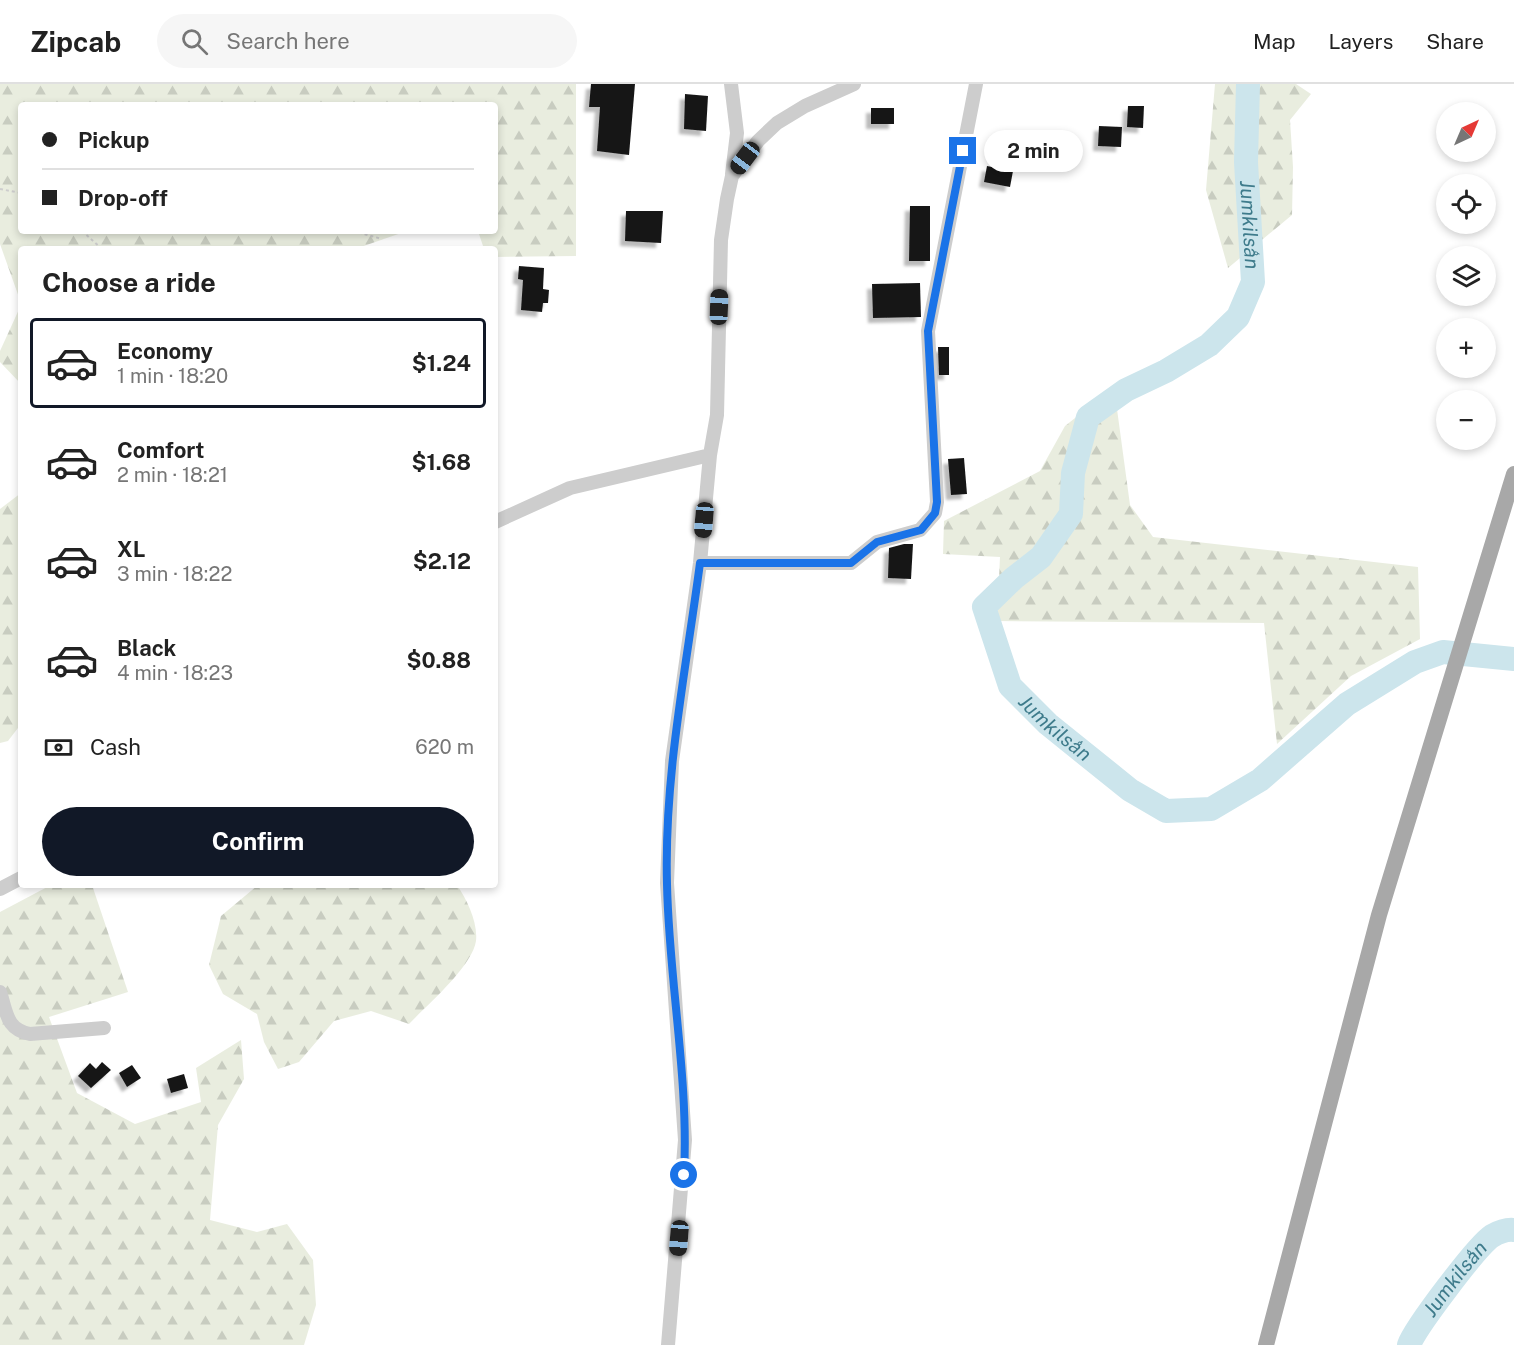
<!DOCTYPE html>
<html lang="en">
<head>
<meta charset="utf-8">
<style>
  :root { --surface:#fff; --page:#f6f6f6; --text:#222; --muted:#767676; --line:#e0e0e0; --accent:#111827 }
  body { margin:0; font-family:"Public Sans",sans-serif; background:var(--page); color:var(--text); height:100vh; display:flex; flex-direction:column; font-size:22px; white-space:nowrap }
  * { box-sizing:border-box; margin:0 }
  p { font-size:20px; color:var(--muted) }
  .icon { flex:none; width:33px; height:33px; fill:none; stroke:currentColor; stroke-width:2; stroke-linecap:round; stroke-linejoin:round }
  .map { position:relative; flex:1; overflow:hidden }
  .side { position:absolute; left:18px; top:162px; width:480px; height:642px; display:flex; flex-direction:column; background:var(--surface); border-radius:6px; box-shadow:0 3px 9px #0003 }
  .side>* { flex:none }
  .top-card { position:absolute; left:18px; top:18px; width:480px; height:132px; border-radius:6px; box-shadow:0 3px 9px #0003; display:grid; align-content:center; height:132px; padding:0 24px; background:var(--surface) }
  .needle { width:39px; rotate:44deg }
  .controls { position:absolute; left:1436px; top:18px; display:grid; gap:12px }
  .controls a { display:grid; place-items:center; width:60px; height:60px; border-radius:50%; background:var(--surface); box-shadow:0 3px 9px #0003; font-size:30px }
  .end { position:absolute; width:27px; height:27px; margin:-14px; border:8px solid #1a73e8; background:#fff; box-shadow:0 0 0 3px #fff }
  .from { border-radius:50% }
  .bubble { position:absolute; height:42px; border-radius:21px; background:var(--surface); box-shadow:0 3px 9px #0003; font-size:20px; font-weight:700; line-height:42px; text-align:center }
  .car { position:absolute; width:18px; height:36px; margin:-18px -9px; border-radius:8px; box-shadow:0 0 4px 2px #0007; background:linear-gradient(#222 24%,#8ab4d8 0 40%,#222 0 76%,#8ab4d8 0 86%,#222 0) }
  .top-card b { display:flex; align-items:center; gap:21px; height:57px; font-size:22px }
  .top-card b+b { border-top:2px solid var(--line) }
  .top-card i { width:15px; height:15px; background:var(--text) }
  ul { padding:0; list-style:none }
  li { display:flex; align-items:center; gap:18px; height:90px; margin:0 12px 9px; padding:0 12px; border:3px solid transparent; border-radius:6px }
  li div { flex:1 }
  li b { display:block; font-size:22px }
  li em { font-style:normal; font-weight:700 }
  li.selected { border-color:var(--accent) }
  li>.icon { width:54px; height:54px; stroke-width:1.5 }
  h2 { padding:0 24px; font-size:27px; line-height:72px }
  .pay { display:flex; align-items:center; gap:15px; height:66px; padding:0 24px; font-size:22px }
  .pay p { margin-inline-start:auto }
  .cta { display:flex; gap:12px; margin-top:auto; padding:12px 24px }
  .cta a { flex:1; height:69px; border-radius:36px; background:var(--accent); color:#fff; font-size:24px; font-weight:700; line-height:69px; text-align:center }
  header { display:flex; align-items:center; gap:36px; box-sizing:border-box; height:84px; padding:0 30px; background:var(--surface); border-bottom:2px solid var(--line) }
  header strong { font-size:28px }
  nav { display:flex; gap:33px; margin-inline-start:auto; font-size:21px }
  .search { width:420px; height:54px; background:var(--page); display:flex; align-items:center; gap:15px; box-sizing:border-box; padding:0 21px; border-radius:33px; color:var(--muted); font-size:22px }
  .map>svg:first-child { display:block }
</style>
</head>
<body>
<header>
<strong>Zipcab</strong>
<div class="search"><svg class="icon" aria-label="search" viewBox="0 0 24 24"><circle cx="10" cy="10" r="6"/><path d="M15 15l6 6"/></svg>Search here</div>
<nav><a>Map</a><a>Layers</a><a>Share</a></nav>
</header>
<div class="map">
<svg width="1514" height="1261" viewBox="0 0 1514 1261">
  <defs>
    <pattern id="forest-firs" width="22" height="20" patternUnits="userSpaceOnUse" patternTransform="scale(1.5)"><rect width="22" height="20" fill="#e9eddf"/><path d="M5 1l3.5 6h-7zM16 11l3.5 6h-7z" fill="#c8ccc0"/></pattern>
    <filter id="shadow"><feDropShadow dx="-5" dy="5" stdDeviation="1.5" flood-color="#0004"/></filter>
  </defs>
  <rect width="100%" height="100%" fill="#fff"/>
  <path fill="url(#forest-firs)" d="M 0,0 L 576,0 L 576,172 L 495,173 L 495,165 L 484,165 L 478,147 L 495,147 L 495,21 L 21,21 L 21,147 L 407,147 L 355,165 L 21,165 L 21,219 L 0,160 Z
    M 1215,0 L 1296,0 L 1311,10 L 1290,36 L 1293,83 L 1292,131 L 1228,184 L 1206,106 Z
    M 21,221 L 21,300 L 0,278 L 0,267 Z
    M 1114,303 L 1130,421 L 1153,453 L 1418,483 L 1420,555 L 1351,592 L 1277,660 L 1264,539 L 997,537 L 1000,473 L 943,470 L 944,437 L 1040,387 L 1065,342 Z
    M 21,409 L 21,640 L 8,657 L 0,659 L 0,425 Z
    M 51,801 L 92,801 L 128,908 L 49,933 L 77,1009 L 135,1040 L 201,1018 L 196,984 L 241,956 L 244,995 L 218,1041 L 210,1136 L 257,1148 L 287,1140 L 313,1176 L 316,1221 L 304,1261 L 0,1261 L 0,828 Z
    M 258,801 L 457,801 C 467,816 478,838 476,857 C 472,883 427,921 409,940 L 371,927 L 334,937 L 299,978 L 278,985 L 264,958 L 257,930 L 223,910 L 209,881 L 221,832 Z"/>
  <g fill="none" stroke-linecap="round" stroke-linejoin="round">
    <g stroke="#cce5ec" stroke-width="24">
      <path id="s1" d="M 1248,0 L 1246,78 L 1253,198 L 1238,233 L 1209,261 L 1166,287 L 1126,306 L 1088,333 L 1073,389 L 1071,430 L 1041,473 L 1014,494 L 984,523 L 1010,602 L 1048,640 L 1130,706 L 1166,727 L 1211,725 L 1260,696 L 1347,620 L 1415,578 L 1443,568 L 1514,575"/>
      <path id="s2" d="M 1409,1261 C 1415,1244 1477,1162 1492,1152 C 1499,1148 1506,1145 1514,1146"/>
    </g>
  </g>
  <path fill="#171717" filter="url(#shadow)" d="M 591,0 L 635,0 L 629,71 L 597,67 L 600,23 L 589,23 Z
    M 685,10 L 708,12 L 706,47 L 684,45 Z
    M 1128,22 L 1144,22 L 1143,44 L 1127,43 Z
    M 871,24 L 894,24 L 894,40 L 871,40 Z
    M 1099,42 L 1122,43 L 1121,63 L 1098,62 Z
    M 987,82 L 1013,87 L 1010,103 L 984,98 Z
    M 910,122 L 930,122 L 930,177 L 909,177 Z
    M 626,127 L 663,127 L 661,159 L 625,157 Z
    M 519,182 L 544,184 L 543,205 L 549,206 L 548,219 L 543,219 L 542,228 L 521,226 L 523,196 L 518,195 Z
    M 920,199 L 921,233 L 873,234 L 872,200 Z
    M 938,263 L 949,263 L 949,291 L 939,291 Z
    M 964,374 L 967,410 L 951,411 L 948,375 Z
    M 904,460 L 913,460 L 911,495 L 888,494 L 889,464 Z
    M 102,978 L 111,986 L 91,1004 L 78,992 L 90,979 L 96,985 Z
    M 132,981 L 141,994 L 127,1003 L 119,989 Z
    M 184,990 L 188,1004 L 171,1009 L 167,995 Z"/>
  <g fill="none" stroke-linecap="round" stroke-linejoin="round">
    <path stroke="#cdcdcd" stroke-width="2" stroke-dasharray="3 3" stroke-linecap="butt" d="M 0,105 L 21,109
      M 82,147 L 102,165
      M 353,147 L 382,155"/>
    <path stroke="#cdcdcd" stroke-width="14" d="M 731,0 L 737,49 L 732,90
      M 495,438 L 570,404 L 710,371
      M 700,479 L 851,479 L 877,458 L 920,446 L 935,429 L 937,418 L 928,247 L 976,0
      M 0,805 L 21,794
      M 0,908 C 7,929 6,945 30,950 L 104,944
      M 668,1261 L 685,1056 L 667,799 L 672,677 L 700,479 L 710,371 L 717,331 L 721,156 L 727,115 L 732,92 L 758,57 L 777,39 L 805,22 L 854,0"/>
    <path stroke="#a8a8a8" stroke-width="16" d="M 1266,1261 L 1379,831 L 1514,390"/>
  </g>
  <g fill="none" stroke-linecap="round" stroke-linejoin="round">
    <path stroke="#1a73e8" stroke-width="8" d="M 684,1091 C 689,994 669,898 667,800 C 664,692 686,586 700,479 L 851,479 L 877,458 L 921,446 L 935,429 L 937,418 L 928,247 L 963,67"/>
  </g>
  <g text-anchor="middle" stroke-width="6" stroke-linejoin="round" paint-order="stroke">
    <g font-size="20" font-style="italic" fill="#3e7b8b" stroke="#fff">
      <text dy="7" stroke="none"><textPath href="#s1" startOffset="141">Jumkilsån</textPath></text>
      <text dy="7" stroke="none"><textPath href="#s1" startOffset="790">Jumkilsån</textPath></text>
      <text dy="7" stroke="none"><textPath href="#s2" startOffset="81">Jumkilsån</textPath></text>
    </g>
  </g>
</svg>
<div class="controls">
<a><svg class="needle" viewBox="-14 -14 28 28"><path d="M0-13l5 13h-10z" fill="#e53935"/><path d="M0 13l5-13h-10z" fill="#767676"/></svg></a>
<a><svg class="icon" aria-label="locate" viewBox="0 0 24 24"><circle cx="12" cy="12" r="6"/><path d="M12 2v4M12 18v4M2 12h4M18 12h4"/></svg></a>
<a><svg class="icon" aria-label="layers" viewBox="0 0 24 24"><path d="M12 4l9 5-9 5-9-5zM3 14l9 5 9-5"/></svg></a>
<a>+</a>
<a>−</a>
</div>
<i class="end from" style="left:684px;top:1091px"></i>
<i class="end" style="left:963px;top:67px"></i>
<div class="bubble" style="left:984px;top:46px;width:99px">2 min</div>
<i class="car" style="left:745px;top:74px;rotate:217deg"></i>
<i class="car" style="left:719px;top:223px;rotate:2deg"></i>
<i class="car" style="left:704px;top:436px;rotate:185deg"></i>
<i class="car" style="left:679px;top:1154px;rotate:185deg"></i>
<div class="top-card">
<b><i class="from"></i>Pickup</b>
<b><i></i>Drop-off</b>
</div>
<section class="side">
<h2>Choose a ride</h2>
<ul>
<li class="selected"><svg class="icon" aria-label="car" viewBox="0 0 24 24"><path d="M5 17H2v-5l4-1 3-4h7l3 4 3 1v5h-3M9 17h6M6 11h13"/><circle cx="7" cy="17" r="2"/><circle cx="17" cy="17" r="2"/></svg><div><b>Economy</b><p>1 min · 18:20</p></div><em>$1.24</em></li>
<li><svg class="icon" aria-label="car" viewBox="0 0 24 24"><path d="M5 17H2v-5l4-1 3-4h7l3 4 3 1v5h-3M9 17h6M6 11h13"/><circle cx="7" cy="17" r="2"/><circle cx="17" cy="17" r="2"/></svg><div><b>Comfort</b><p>2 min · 18:21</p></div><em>$1.68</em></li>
<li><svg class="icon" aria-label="car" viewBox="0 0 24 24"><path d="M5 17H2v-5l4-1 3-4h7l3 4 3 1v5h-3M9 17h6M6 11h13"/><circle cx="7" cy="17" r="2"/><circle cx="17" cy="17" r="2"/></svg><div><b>XL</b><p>3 min · 18:22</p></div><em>$2.12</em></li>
<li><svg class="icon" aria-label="car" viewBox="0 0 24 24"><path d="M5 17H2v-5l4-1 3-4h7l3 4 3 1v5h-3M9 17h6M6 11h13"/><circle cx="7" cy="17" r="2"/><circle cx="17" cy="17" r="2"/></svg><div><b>Black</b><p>4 min · 18:23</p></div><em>$0.88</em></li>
</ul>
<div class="pay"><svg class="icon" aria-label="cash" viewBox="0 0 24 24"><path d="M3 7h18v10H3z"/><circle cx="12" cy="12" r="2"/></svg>Cash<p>620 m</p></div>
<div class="cta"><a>Confirm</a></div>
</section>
</div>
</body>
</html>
